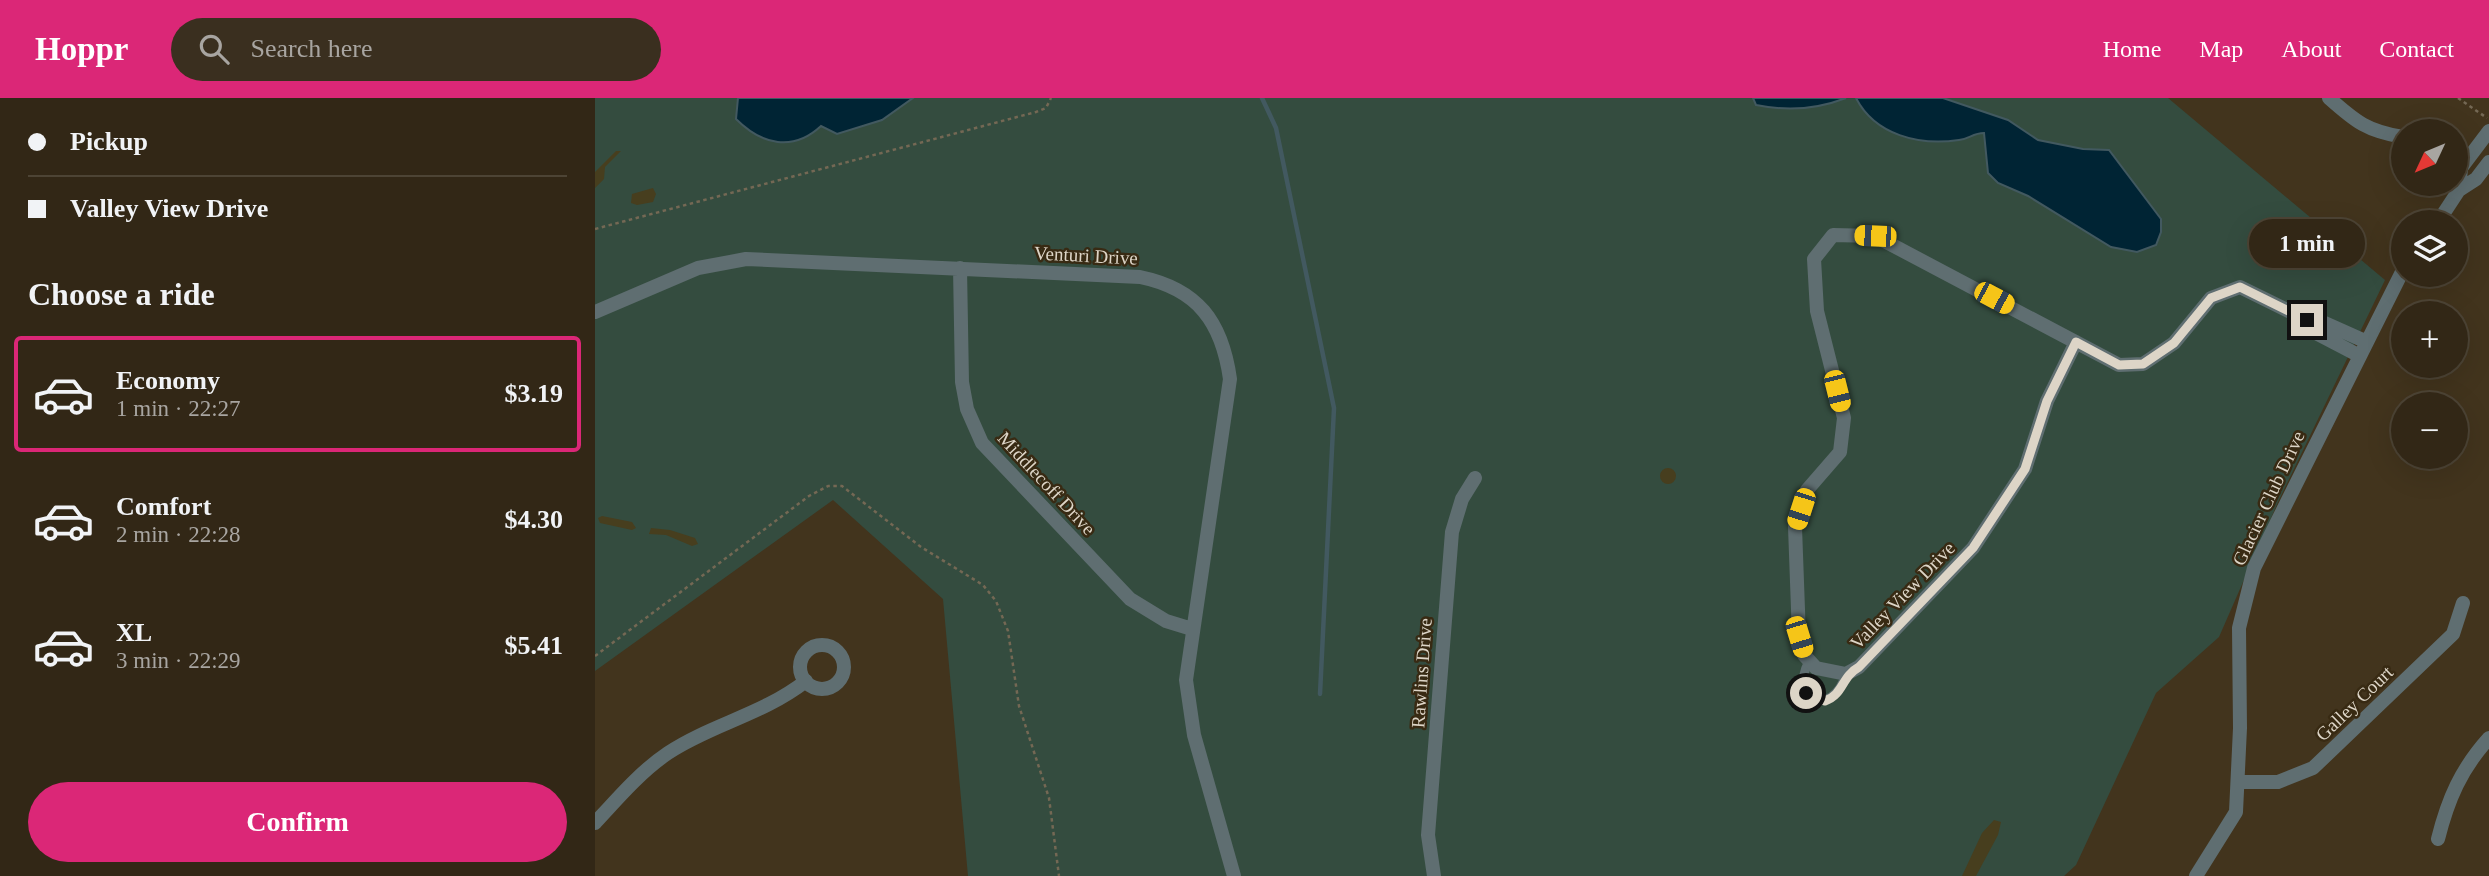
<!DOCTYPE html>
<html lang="en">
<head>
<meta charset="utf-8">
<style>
  :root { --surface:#322716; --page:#3a2f1f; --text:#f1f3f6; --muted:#a8a5a1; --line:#4d4435; --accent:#db2777 }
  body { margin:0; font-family:Georgia,serif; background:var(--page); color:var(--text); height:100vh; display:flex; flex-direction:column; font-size:26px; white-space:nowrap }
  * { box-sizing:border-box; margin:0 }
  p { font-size:23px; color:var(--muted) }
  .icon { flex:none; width:38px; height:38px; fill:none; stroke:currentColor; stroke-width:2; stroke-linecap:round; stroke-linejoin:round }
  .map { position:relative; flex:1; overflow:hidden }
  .panel { display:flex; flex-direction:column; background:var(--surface); width:595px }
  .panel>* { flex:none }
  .top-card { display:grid; align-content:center; height:154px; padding:0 28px; background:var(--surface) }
  .needle { width:46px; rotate:226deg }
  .tools { position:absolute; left:1796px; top:21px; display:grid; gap:14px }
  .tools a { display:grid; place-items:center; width:77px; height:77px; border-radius:50%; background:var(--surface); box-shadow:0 7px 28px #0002,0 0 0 2px var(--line); font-size:35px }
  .end { position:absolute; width:32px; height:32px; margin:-16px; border:9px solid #ddd5c7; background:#111; box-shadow:0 0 0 4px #111 }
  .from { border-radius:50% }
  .bubble { position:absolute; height:49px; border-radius:24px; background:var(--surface); box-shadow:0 7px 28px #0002,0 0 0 2px var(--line); font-size:23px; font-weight:800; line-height:49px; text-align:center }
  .car { position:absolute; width:21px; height:42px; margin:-21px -10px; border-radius:9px; box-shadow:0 0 5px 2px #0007; background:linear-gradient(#f5c518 24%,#345 0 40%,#f5c518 0 76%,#345 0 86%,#f5c518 0) }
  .top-card b { display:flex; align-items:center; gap:24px; height:66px; font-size:26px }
  .top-card b+b { border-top:2px solid var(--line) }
  .top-card i { width:18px; height:18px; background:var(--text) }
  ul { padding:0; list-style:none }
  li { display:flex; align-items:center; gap:21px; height:116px; margin:0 14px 10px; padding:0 14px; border:4px solid transparent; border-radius:7px }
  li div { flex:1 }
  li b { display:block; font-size:26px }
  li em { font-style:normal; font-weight:800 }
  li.current { border-color:var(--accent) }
  li>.icon { width:63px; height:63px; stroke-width:1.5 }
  h2 { padding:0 28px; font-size:32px; line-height:84px }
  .cta { display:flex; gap:14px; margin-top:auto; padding:14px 28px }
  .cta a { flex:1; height:80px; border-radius:42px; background:var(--accent); color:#fff; font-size:28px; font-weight:800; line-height:80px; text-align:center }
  header { display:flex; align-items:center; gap:42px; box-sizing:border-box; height:98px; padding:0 35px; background:var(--accent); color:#fff }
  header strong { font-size:33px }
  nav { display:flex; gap:38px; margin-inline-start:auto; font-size:24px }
  .search { width:490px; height:63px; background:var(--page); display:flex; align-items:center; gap:18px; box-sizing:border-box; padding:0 24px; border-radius:38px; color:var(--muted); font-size:26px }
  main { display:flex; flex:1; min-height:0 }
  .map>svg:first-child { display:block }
</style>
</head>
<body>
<header>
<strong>Hoppr</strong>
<div class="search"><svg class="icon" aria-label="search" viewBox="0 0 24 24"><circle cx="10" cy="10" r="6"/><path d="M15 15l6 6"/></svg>Search here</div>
<nav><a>Home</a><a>Map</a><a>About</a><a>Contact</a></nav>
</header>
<main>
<section class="panel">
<div class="top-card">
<b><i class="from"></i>Pickup</b>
<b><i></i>Valley View Drive</b>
</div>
<h2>Choose a ride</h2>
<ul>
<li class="current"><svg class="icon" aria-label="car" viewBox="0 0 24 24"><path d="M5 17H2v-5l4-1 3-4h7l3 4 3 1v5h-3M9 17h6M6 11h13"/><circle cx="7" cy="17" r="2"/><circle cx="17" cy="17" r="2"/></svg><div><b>Economy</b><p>1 min · 22:27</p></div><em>$3.19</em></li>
<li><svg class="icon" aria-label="car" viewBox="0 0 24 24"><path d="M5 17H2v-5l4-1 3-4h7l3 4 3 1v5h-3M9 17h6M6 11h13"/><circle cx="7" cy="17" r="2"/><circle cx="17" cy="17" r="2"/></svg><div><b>Comfort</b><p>2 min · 22:28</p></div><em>$4.30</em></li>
<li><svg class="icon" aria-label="car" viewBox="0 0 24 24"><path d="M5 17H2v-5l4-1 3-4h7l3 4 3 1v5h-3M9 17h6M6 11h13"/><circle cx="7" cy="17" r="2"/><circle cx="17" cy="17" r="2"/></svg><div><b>XL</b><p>3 min · 22:29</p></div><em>$5.41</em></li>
</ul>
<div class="cta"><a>Confirm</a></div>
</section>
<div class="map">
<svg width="1894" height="778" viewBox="0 0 1894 778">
  <rect width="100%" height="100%" fill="#42341d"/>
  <path fill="#344c3f" d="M 0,0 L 1573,0 L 1790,182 L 1683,404 L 1624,539 L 1561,595 L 1481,767 L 1469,778 L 373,778 L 348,501 L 238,402 L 0,573 Z"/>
  <path fill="#473e1e" d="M 21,53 L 26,53 L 10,69 L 9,81 L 0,90 L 0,74 Z
    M 58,90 L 61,96 L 58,104 L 42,107 L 36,105 L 37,96 Z
    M1065 378a8 8 0 1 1 16 0a8 8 0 1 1-16 0Z
    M 7,418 L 37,424 L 41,430 L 37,432 L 5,425 L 3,420 Z
    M 56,430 L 75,432 L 100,440 L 103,446 L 97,448 L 71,437 L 54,436 Z
    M 1399,722 L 1406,724 L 1403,737 L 1381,778 L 1367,778 L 1387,735 Z"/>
  <path fill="#002434" stroke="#425960" stroke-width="2" d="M 143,0 L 318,0 L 287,22 L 242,36 L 226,28 C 198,54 167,47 141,21 Z
    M 1158,0 L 1251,0 C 1223,11 1191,13 1161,7 Z
    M 1261,0 L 1348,0 L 1413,22 L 1443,42 L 1488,51 L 1514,52 L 1566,121 L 1566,134 L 1561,147 L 1542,154 L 1516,149 L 1433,98 L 1403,85 L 1393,75 L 1389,35 C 1378,35 1374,41 1364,42 C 1324,48 1280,37 1261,0 Z"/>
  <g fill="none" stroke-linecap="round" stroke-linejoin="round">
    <path stroke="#425960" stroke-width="4.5" d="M 667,0 L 681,30 L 739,310 L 725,596"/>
    <path stroke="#746854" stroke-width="2.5" stroke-dasharray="3.5 3.5" stroke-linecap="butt" d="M 1863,0 L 1892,20
      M 0,131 L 441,14 L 451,10 L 456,0
      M 0,558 L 214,398 L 233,388 L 247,388 L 326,449 L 388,487 L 401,503 L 413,533 L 424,608 L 454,700 L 464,778"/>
    <path stroke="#5f6e71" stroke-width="9" d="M 1214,563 C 1193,603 1237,621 1251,576"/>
    <path stroke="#5f6e71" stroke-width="14" d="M 1734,0 C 1761,24 1772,33 1808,39
      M 1864,92 L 1866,70 L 1894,33
      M 1843,124 L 1864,92 L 1881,81 L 1894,64
      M 365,170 L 367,284 L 372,311 L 387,345 L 535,501 L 571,523 L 597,531
      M 0,214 L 103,170 L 151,161 L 545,179 C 603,191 627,224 635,281 L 591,582 L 599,637 L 639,778
      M 1712,222 L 1719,234 L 1765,258
      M 1481,244 L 1452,303 L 1430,371 L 1378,450 L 1264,569 L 1251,576 L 1221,570 L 1209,557 L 1204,539 L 1200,429 L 1212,392 L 1245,354 L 1249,320 L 1222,213 L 1219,161 L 1238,137 L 1280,138 L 1524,267 L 1548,266 L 1579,245 L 1616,200 L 1645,189 L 1712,222 L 1725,223 L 1772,244
      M205 569a22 22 0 1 1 44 0a22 22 0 1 1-44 0Z
      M 1644,684 L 1683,684 L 1718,670 L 1858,536 L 1868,505
      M 0,725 C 22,701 46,673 73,655 C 117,626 167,617 211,583
      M 1843,741 C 1853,701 1866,671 1894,640
      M 839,778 L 833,737 L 857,434 L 867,401 L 880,380
      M 1601,778 L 1641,714 L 1645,630 L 1644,530 L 1659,470 L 1808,172"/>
  </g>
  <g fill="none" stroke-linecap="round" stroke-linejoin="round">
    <path stroke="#ddd5c7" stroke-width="9" d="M 1211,595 L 1230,603 C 1249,596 1246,579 1264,569 L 1378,450 L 1430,371 L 1452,303 L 1481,244 L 1524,267 L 1548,266 L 1579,245 L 1616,200 L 1645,189 L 1712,222"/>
  </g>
  <g text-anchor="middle" stroke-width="5" stroke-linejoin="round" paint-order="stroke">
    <g font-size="19" fill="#ddd5c7" stroke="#382a13">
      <text transform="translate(491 157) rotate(3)" y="7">Venturi Drive</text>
      <text transform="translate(452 385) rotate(47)" y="7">Middlecoff Drive</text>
      <text transform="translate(1673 400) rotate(-65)" y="7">Glacier Club Drive</text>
      <text transform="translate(1307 497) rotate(-46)" y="7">Valley View Drive</text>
      <text transform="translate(826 575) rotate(-86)" y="7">Rawlins Drive</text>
      <text transform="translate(1759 605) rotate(-44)" y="7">Galley Court</text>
    </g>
  </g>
</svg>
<div class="tools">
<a><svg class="needle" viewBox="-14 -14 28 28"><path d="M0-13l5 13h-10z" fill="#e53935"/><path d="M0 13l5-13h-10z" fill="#a8a5a1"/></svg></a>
<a><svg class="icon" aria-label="layers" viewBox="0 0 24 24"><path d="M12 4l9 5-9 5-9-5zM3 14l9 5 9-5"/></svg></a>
<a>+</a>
<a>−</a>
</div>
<i class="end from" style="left:1211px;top:595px"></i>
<i class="end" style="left:1712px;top:222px"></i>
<div class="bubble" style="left:1654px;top:121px;width:116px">1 min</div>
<i class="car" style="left:1280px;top:138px;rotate:272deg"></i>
<i class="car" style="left:1399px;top:200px;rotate:118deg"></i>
<i class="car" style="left:1242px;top:293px;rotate:166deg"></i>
<i class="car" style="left:1206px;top:411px;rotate:198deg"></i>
<i class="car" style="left:1204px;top:539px;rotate:163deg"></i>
</div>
</main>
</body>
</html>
